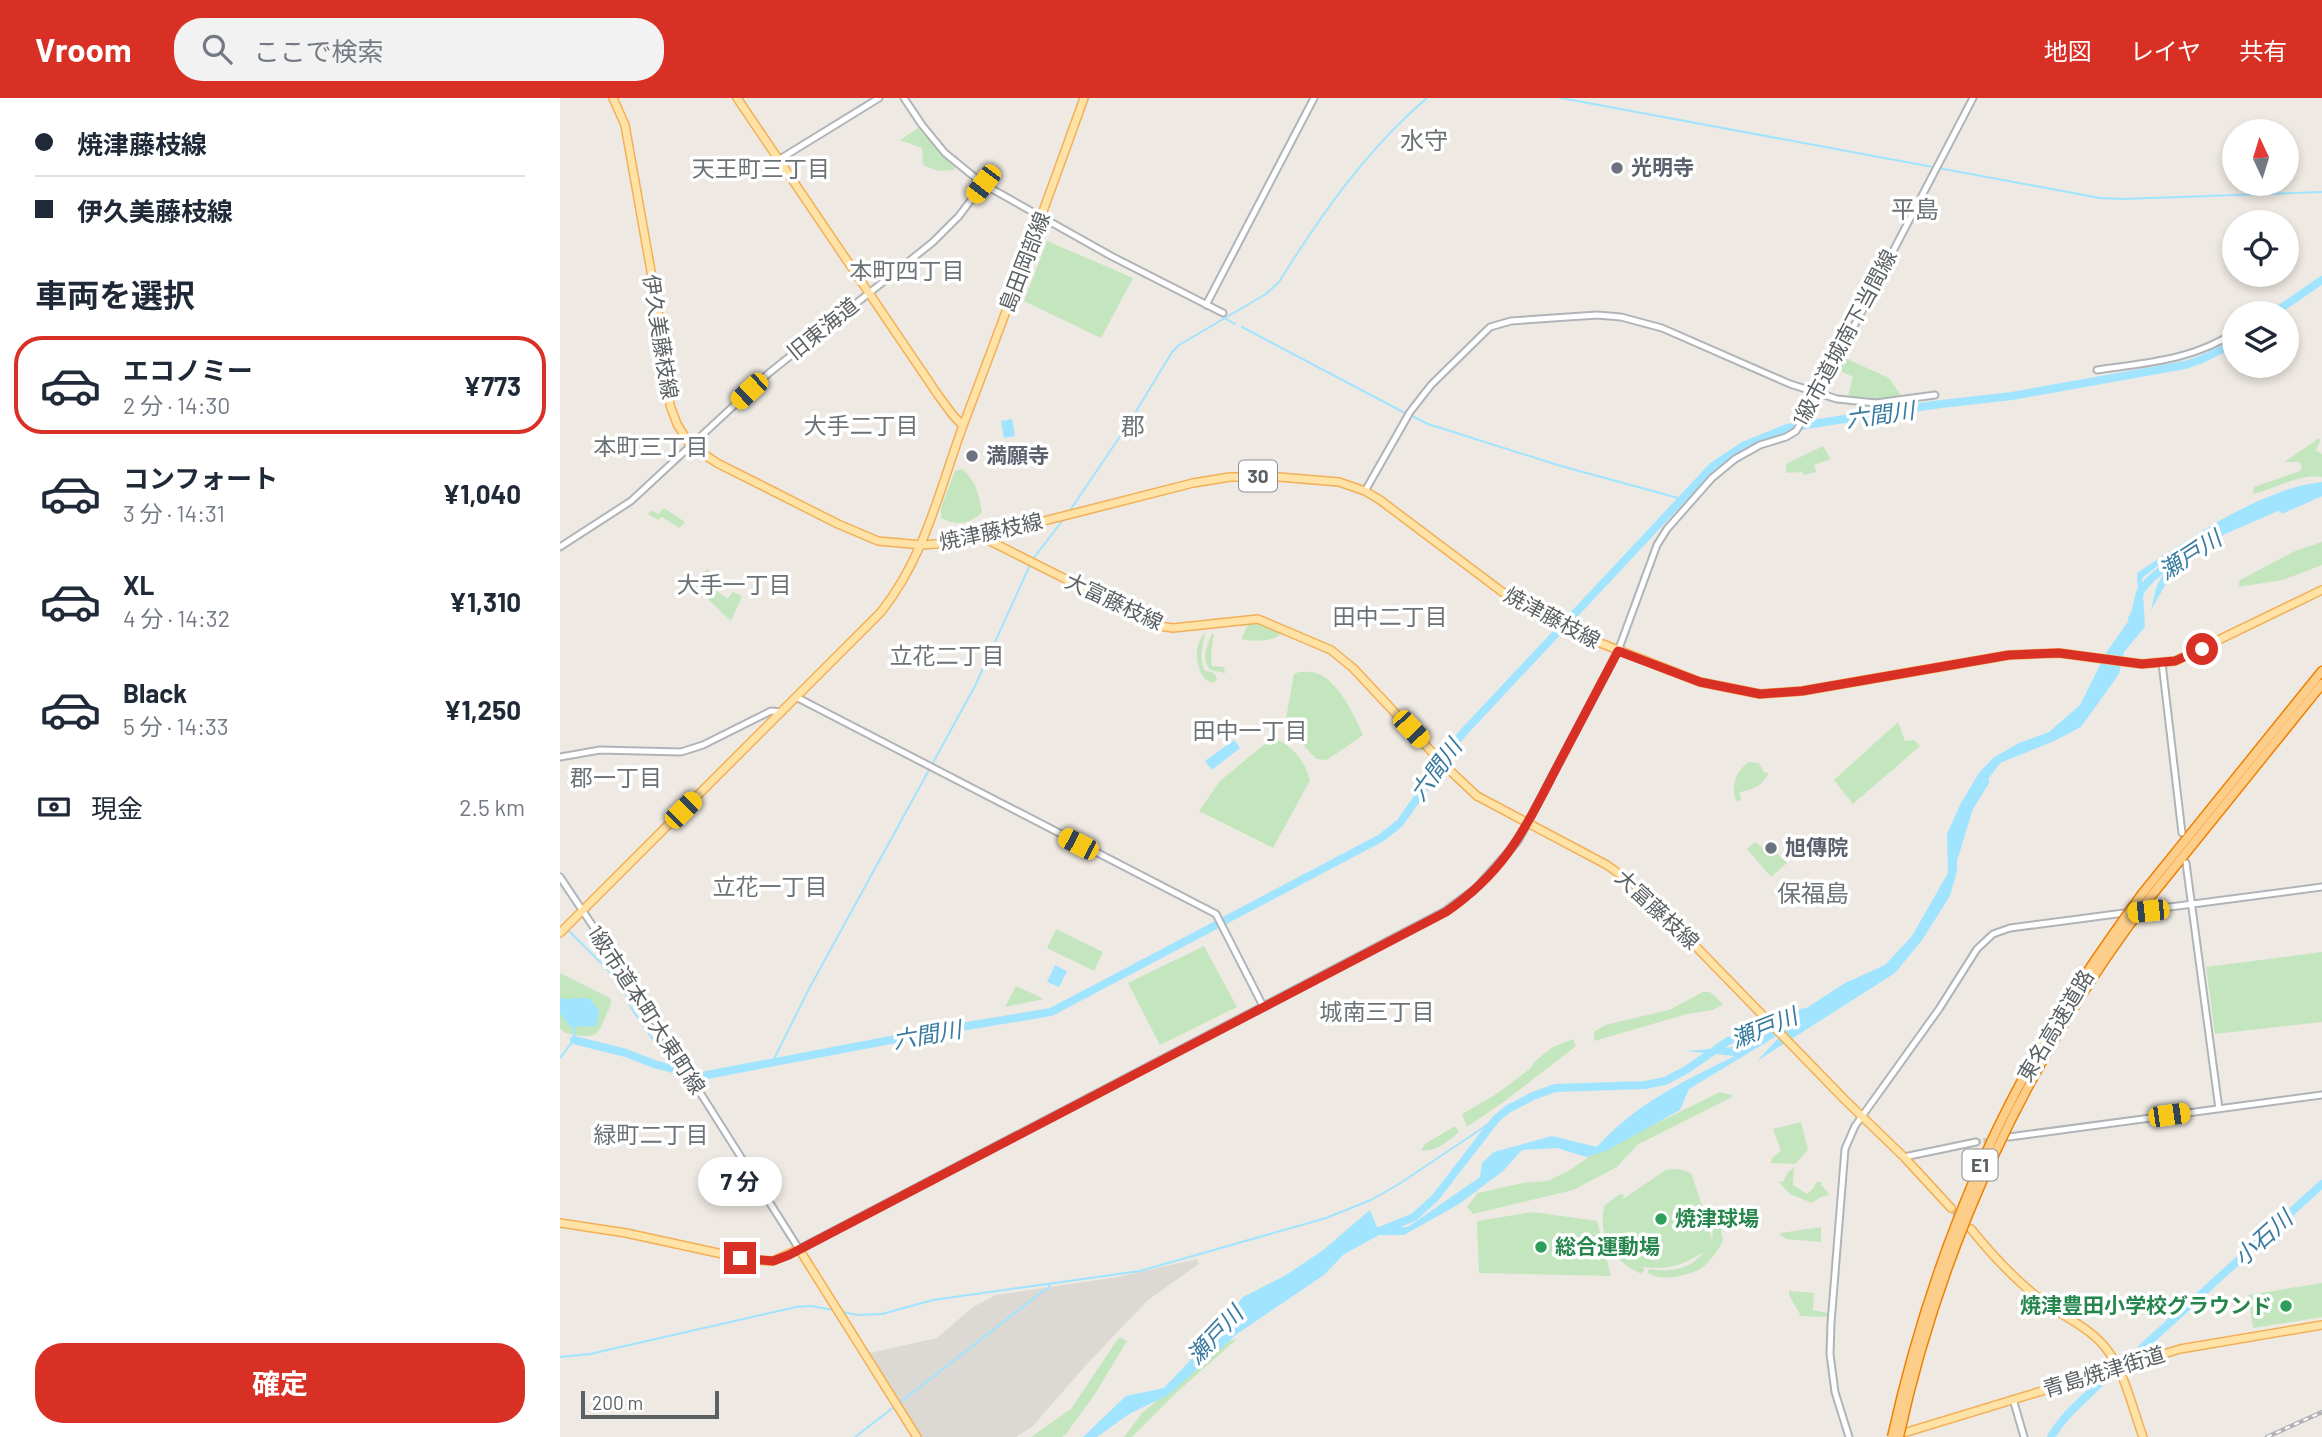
<!DOCTYPE html>
<html lang="ja">
<head>
<meta charset="utf-8">
<style>
  :root { --surface:#fff; --page:#f2f2f3; --text:#1f2937; --muted:#747a83; --line:#e0e1e3; --accent:#d93025 }
  body { margin:0; font-family:Barlow,"Noto Sans JP",sans-serif; background:var(--page); color:var(--text); height:100vh; display:flex; flex-direction:column; font-size:26px; white-space:nowrap }
  * { box-sizing:border-box; margin:0 }
  p { font-size:23px; color:var(--muted) }
  .icon { flex:none; width:38px; height:38px; fill:none; stroke:currentColor; stroke-width:2; stroke-linecap:round; stroke-linejoin:round }
  .map { position:relative; flex:1; overflow:hidden }
  .side { display:flex; flex-direction:column; background:var(--surface); width:560px }
  .side>* { flex:none }
  .hud { display:grid; align-content:center; height:154px; padding:0 35px; background:var(--surface) }
  .needle { width:46px; rotate:356deg }
  .fabs { position:absolute; left:1662px; top:21px; display:grid; gap:14px }
  .fabs a { display:grid; place-items:center; width:77px; height:77px; border-radius:50%; background:var(--surface); box-shadow:0 4px 10px #0003; font-size:35px }
  .scale { position:absolute; left:21px; bottom:18px; width:138px; box-sizing:border-box; padding-left:7px; border:4px solid #5b6063; border-top:0; font-size:19px; line-height:24px; white-space:nowrap; color:#5b6063; -webkit-text-stroke:5px #fff; paint-order:stroke }
  .end { position:absolute; width:32px; height:32px; margin:-16px; border:9px solid #d93025; background:#fff; box-shadow:0 0 0 4px #fff }
  .from { border-radius:50% }
  .bubble { position:absolute; height:49px; border-radius:24px; background:var(--surface); box-shadow:0 4px 10px #0003; font-size:23px; font-weight:700; line-height:49px; text-align:center }
  .car { position:absolute; width:21px; height:42px; margin:-21px -10px; border-radius:9px; box-shadow:0 0 5px 2px #0007; background:linear-gradient(#f5c518 24%,#345 0 40%,#f5c518 0 76%,#345 0 86%,#f5c518 0) }
  .hud b { display:flex; align-items:center; gap:24px; height:66px; font-size:26px }
  .hud b+b { border-top:2px solid var(--line) }
  .hud i { width:18px; height:18px; background:var(--text) }
  ul { padding:0; list-style:none }
  li { display:flex; align-items:center; gap:21px; height:98px; margin:0 14px 10px; padding:0 21px; border:4px solid transparent; border-radius:28px }
  li div { flex:1 }
  li b { display:block; font-size:26px }
  li em { font-style:normal; font-weight:700 }
  li.active { border-color:var(--accent) }
  li>.icon { width:63px; height:63px; stroke-width:1.5 }
  h2 { padding:0 35px; font-size:32px; line-height:84px }
  .pay { display:flex; align-items:center; gap:18px; height:77px; padding:0 35px; font-size:26px }
  .pay p { margin-inline-start:auto }
  .primary-button { display:flex; gap:14px; margin-top:auto; padding:14px 35px }
  .primary-button a { flex:1; height:80px; border-radius:28px; background:var(--accent); color:#fff; font-size:28px; font-weight:700; line-height:80px; text-align:center }
  header { display:flex; align-items:center; gap:42px; box-sizing:border-box; height:98px; padding:0 35px; background:var(--accent); color:#fff }
  header strong { font-size:33px }
  nav { display:flex; gap:38px; margin-inline-start:auto; font-size:24px }
  .search { width:490px; height:63px; background:var(--page); display:flex; align-items:center; gap:18px; box-sizing:border-box; padding:0 24px; border-radius:28px; color:var(--muted); font-size:26px }
  main { display:flex; flex:1; min-height:0 }
  .map>svg:first-child { display:block }
</style>
</head>
<body>
<header>
<strong>Vroom</strong>
<div class="search"><svg class="icon" aria-label="search" viewBox="0 0 24 24"><circle cx="10" cy="10" r="6"/><path d="M15 15l6 6"/></svg>ここで検索</div>
<nav><a>地図</a><a>レイヤ</a><a>共有</a></nav>
</header>
<main>
<section class="side">
<div class="hud">
<b><i class="from"></i>焼津藤枝線</b>
<b><i></i>伊久美藤枝線</b>
</div>
<h2>車両を選択</h2>
<ul>
<li class="active"><svg class="icon" aria-label="car" viewBox="0 0 24 24"><path d="M5 17H2v-5l4-1 3-4h7l3 4 3 1v5h-3M9 17h6M6 11h13"/><circle cx="7" cy="17" r="2"/><circle cx="17" cy="17" r="2"/></svg><div><b>エコノミー</b><p>2 分 · 14:30</p></div><em>¥773</em></li>
<li><svg class="icon" aria-label="car" viewBox="0 0 24 24"><path d="M5 17H2v-5l4-1 3-4h7l3 4 3 1v5h-3M9 17h6M6 11h13"/><circle cx="7" cy="17" r="2"/><circle cx="17" cy="17" r="2"/></svg><div><b>コンフォート</b><p>3 分 · 14:31</p></div><em>¥1,040</em></li>
<li><svg class="icon" aria-label="car" viewBox="0 0 24 24"><path d="M5 17H2v-5l4-1 3-4h7l3 4 3 1v5h-3M9 17h6M6 11h13"/><circle cx="7" cy="17" r="2"/><circle cx="17" cy="17" r="2"/></svg><div><b>XL</b><p>4 分 · 14:32</p></div><em>¥1,310</em></li>
<li><svg class="icon" aria-label="car" viewBox="0 0 24 24"><path d="M5 17H2v-5l4-1 3-4h7l3 4 3 1v5h-3M9 17h6M6 11h13"/><circle cx="7" cy="17" r="2"/><circle cx="17" cy="17" r="2"/></svg><div><b>Black</b><p>5 分 · 14:33</p></div><em>¥1,250</em></li>
</ul>
<div class="pay"><svg class="icon" aria-label="cash" viewBox="0 0 24 24"><path d="M3 7h18v10H3z"/><circle cx="12" cy="12" r="2"/></svg>現金<p>2.5 km</p></div>
<div class="primary-button"><a>確定</a></div>
</section>
<div class="map">
<svg width="1762" height="1339" viewBox="0 0 1762 1339">
  <rect width="100%" height="100%" fill="#eee9e2"/>
  <path fill="#dcd9d5" d="M 637,1161 L 639,1166 L 588,1202 L 527,1266 L 472,1329 L 456,1339 L 362,1339 L 310,1255 L 377,1240 L 413,1209 L 436,1197 L 558,1179 Z"/>
  <path fill="#c4e6be" d="M 358,30 L 395,70 L 394,72 L 378,73 L 363,67 L 362,50 L 340,42 Z
    M 487,143 L 573,180 L 541,240 L 464,203 Z
    M 1285,260 L 1329,280 L 1342,299 L 1321,302 L 1287,302 L 1293,279 L 1277,271 Z
    M 1758,341 L 1761,341 L 1756,352 L 1762,356 L 1762,379 C 1744,374 1712,392 1693,396 L 1694,389 L 1740,373 L 1742,370 L 1740,364 L 1724,364 Z
    M 1263,348 L 1271,361 L 1254,367 L 1256,374 L 1244,377 L 1242,374 L 1226,375 L 1226,366 Z
    M 402,371 C 417,384 419,397 422,415 C 408,426 398,428 381,420 L 381,410 L 395,373 Z
    M 104,410 L 125,424 L 119,430 L 102,419 L 98,422 L 88,416 L 92,412 L 98,416 Z
    M 1762,444 L 1762,467 L 1723,482 L 1678,489 L 1680,482 L 1735,453 Z
    M 148,471 L 151,475 L 145,483 L 167,501 L 173,494 L 182,498 L 171,523 L 131,485 Z
    M 690,523 L 721,533 L 721,536 C 713,544 692,544 681,541 Z
    M 645,534 L 641,557 L 644,572 L 654,575 L 657,581 L 655,584 C 641,587 636,564 637,551 C 638,545 641,540 645,534 Z
    M 652,535 L 654,536 C 652,546 650,557 652,568 L 664,569 L 665,576 C 660,572 654,575 649,570 C 640,560 649,545 652,535 Z
    M 739,574 C 744,574 751,573 756,575 C 777,581 795,618 803,637 L 767,662 L 756,661 L 725,626 L 734,576 Z
    M 1338,624 L 1345,643 L 1354,642 L 1360,648 L 1293,706 L 1274,682 Z
    M 712,640 C 731,645 745,663 750,682 L 713,750 L 639,713 L 660,683 Z
    M 1189,664 L 1199,665 L 1204,674 L 1209,675 C 1201,688 1195,691 1180,694 L 1181,702 L 1176,703 C 1171,687 1175,674 1189,664 Z
    M 1195,744 L 1203,750 L 1208,747 L 1227,765 L 1211,779 L 1187,751 Z
    M 496,831 L 543,854 L 534,873 L 487,850 Z
    M 644,848 L 677,909 L 600,947 L 568,885 Z
    M 1762,854 L 1762,924 L 1655,936 L 1646,869 Z
    M 0,875 L 50,900 C 52,907 50,908 47,915 C 38,935 39,941 15,937 C 9,936 5,935 0,931 Z
    M 456,888 L 484,901 L 445,909 Z
    M 1143,894 L 1150,894 L 1163,906 L 1153,912 L 1127,916 L 1034,943 L 1034,934 L 1045,927 L 1109,912 Z
    M 1013,941 L 1016,948 L 945,1003 L 907,1029 L 902,1016 L 935,997 L 971,970 L 975,963 L 993,949 Z
    M 1160,994 L 1172,997 L 1172,999 L 1077,1047 L 1057,1069 L 1013,1092 L 913,1116 L 907,1109 L 918,1095 L 963,1085 L 988,1083 L 1010,1072 L 1030,1058 Z
    M 1241,1024 L 1248,1052 L 1235,1066 L 1211,1065 L 1212,1060 L 1221,1053 L 1213,1031 Z
    M 895,1028 L 899,1034 C 888,1044 876,1053 861,1053 L 865,1046 Z
    M 1234,1070 L 1233,1087 L 1247,1096 L 1253,1091 L 1256,1084 L 1262,1084 L 1261,1087 L 1270,1097 L 1261,1099 L 1252,1105 L 1230,1096 L 1218,1083 L 1223,1084 L 1228,1074 Z
    M 1119,1071 L 1131,1075 L 1150,1130 L 1151,1141 L 1153,1138 L 1151,1125 L 1155,1121 L 1160,1127 L 1163,1142 C 1159,1152 1151,1162 1143,1169 C 1131,1178 1100,1184 1088,1175 L 1089,1171 C 1111,1174 1130,1172 1144,1154 C 1119,1168 1111,1172 1082,1169 L 1084,1171 L 1082,1176 C 1055,1165 1036,1137 1045,1107 L 1060,1096 L 1064,1097 L 1063,1101 L 1106,1072 Z
    M 973,1114 L 1037,1123 L 1051,1178 L 919,1175 L 917,1123 Z
    M 1261,1129 L 1261,1144 L 1226,1141 L 1220,1137 L 1221,1135 Z
    M 1762,1185 L 1762,1219 L 1693,1230 L 1688,1197 Z
    M 1229,1193 L 1254,1195 L 1253,1212 L 1268,1215 L 1267,1219 L 1241,1218 L 1229,1197 Z
    M 559,1239 L 567,1243 L 535,1296 L 506,1336 L 502,1339 L 471,1339 L 511,1311 Z
    M 677,1241 L 617,1294 L 572,1339 L 564,1339 L 583,1314 L 668,1243 Z"/>
  <path fill="#a1e4ff" d="M 452,321 L 455,338 L 444,340 L 441,323 Z
    M 1762,384 L 1762,394 L 1635,449 L 1627,449 L 1591,512 L 1596,490 L 1614,455 L 1582,480 L 1585,529 L 1564,554 L 1559,576 L 1521,629 L 1494,643 L 1440,665 L 1405,713 L 1397,738 L 1397,773 L 1390,798 L 1362,842 L 1335,875 L 1197,963 L 1225,933 L 1129,991 L 1120,1012 L 1046,1053 L 1026,1059 L 997,1050 L 962,1052 L 943,1073 L 899,1106 L 844,1137 L 819,1137 L 783,1157 L 764,1177 L 677,1236 L 608,1297 L 569,1316 L 537,1339 L 523,1339 L 566,1298 L 604,1290 L 645,1247 L 683,1199 L 726,1177 L 762,1153 L 810,1112 L 817,1129 L 848,1129 L 920,1079 L 922,1065 L 934,1054 L 992,1038 L 1037,1049 C 1074,1007 1125,982 1175,958 L 1126,953 L 1188,948 L 1285,885 L 1325,867 L 1352,838 L 1388,775 L 1387,736 L 1401,705 L 1419,675 L 1433,660 L 1459,645 L 1489,634 L 1520,607 L 1546,555 L 1579,508 L 1577,475 C 1627,442 1702,390 1762,384 Z
    M 674,642 L 680,650 L 652,672 L 645,663 Z
    M 495,867 L 507,873 L 499,889 L 487,884 Z
    M 0,899 L 4,901 L 29,900 L 39,912 L 36,928 L 10,929 L 0,915 Z"/>
  <g fill="none" stroke-linecap="round" stroke-linejoin="round">
    <path stroke="#a1e4ff" stroke-width="2" d="M 1001,0 L 1540,100 L 1561,101 L 1762,94
      M 666,221 L 675,226
      M 682,229 L 845,315
      M 850,317 L 868,326 L 1001,368 L 1122,401
      M 511,411 L 569,325 L 612,254 L 619,247 L 706,196 L 719,184 C 760,118 807,51 867,0
      M 473,461 L 502,423
      M 8,832 L 62,886 L 70,908 L 113,971
      M 0,960 L 14,942 L 15,928
      M 212,965 L 250,889 L 415,588 L 470,467
      M 282,1214 L 298,1217 L 322,1216 L 373,1202 L 580,1173 L 766,1120 L 811,1102 L 839,1086 L 936,1021
      M 0,1259 L 30,1256 L 236,1209 L 251,1208 L 273,1212
      M 338,1306 L 483,1193 L 488,1191 L 490,1187
      M 295,1339 L 334,1309"/>
    <path stroke="#a1e4ff" stroke-width="8" d="M 1714,215 L 1762,182
      M 1723,411 L 1762,394
      M 1572,521 C 1579,512 1576,499 1582,491 C 1600,467 1634,452 1659,437
      M 1394,759 L 1409,710 L 1425,684
      M 14,942 L 66,955 L 94,966 L 113,971 L 126,981 L 383,932 L 491,914 L 821,740 L 840,725 L 902,636 L 1153,368 L 1183,348 L 1227,330 L 1373,307 L 1452,298 L 1625,267 L 1640,262 L 1675,245
      M 820,1133 L 854,1119 L 875,1100 L 936,1021 L 948,1011 L 973,998 L 995,990 L 1085,987 L 1105,983 L 1126,972 L 1168,943 L 1244,914
      M 1582,1250 L 1762,1086
      M 1491,1339 C 1503,1318 1521,1304 1538,1287"/>
    <path stroke="#c9c7c2" stroke-width="5" stroke-dasharray="5 2.5" stroke-linecap="butt" d="M 1416,1044 L 1434,1041"/>
    <path stroke="#c9c7c2" stroke-width="7" stroke-dasharray="7 3.5" stroke-linecap="butt" d="M 1391,1110 L 1411,1131"/>
    <defs>
      <path id="minor" d="M 344,0 L 362,27 L 385,55 L 423,86 L 551,158 L 663,215
        M 220,61 L 319,0
        M 646,207 L 754,0
        M 1537,272 C 1585,265 1634,262 1675,234
        M 805,393 L 850,314 L 871,287 L 930,229 L 951,223 L 1037,217 L 1061,219 L 1102,230 L 1230,286 L 1277,301 L 1316,305 L 1375,297
        M 0,449 L 71,403 L 209,275 L 373,144 L 399,118 L 423,86
        M 1602,565 L 1622,735
        M 236,599 L 656,816 L 703,908
        M 0,659 L 40,652 L 121,654 L 143,647 L 211,613 L 222,614
        M 1626,765 L 1659,1011
        M 0,779 L 67,879 L 239,1151 L 885,813 L 915,791 L 958,743 L 1058,553 L 1097,447 L 1107,431 L 1152,380 L 1175,361 L 1200,347 L 1226,339 L 1236,333 L 1259,295 L 1413,0
        M 1449,1039 L 1762,997
        M 1344,1059 L 1416,1044
        M 1453,1301 L 1464,1339
        M 1289,1339 L 1275,1294 L 1270,1256 L 1271,1225 L 1285,1051 L 1295,1028 L 1379,911 L 1417,851 L 1433,836 L 1450,830 L 1762,789"/>
      <path id="major" d="M 53,0 L 65,27 L 103,241 L 110,307 L 117,326 L 130,347 L 157,365 L 278,426 L 318,443 L 362,447 L 402,444 L 633,385 L 670,379 L 719,379 L 779,384 L 805,393 L 820,402 L 945,496 L 1007,532 L 1140,584 L 1200,596 L 1242,593 L 1449,557 L 1499,555 L 1582,566 L 1615,563 L 1762,492
        M 177,0 L 378,297 L 392,316 L 403,328
        M 424,440 L 599,528 L 613,530 L 698,521 L 771,552 L 793,570 L 884,667 L 917,698 L 1047,767 L 1079,790 L 1285,1002 L 1344,1059 L 1391,1110
        M 0,835 L 321,514 C 366,457 379,392 404,325 C 445,217 485,109 524,0
        M 0,1125 L 66,1135 L 190,1162 L 213,1163 L 239,1151 L 357,1339
        M 1411,1131 C 1432,1157 1454,1181 1480,1201 C 1501,1218 1528,1228 1545,1249 C 1565,1274 1572,1309 1583,1339
        M 1337,1337 L 1620,1251 L 1762,1227"/>
      <path id="highway" d="M 1582,796 L 1762,573
        M 1588,802 L 1762,586"/>
    </defs>
    <use href="#minor" stroke="#b0b4b8" stroke-width="9"/>
    <use href="#major" stroke="#f2af57" stroke-width="10"/>
    <use href="#highway" stroke="#f08100" stroke-width="11"/>
    <use href="#minor" stroke="#fff" stroke-width="5"/>
    <use href="#major" stroke="#ffe3a6" stroke-width="7"/>
    <use href="#highway" stroke="#fdce8a" stroke-width="8"/>
    <defs>
      <path id="rail" d="M 1707,1339 L 1762,1314"/>
    </defs>
    <use href="#rail" stroke="#b1b2b3" stroke-width="4.5"/>
    <use href="#rail" stroke="#fff" stroke-width="2" stroke-dasharray="5" stroke-linecap="butt"/>
    <defs>
      <path id="highway-bridge" d="M 1332,1339 C 1363,1200 1412,1066 1484,943 C 1513,892 1547,844 1582,796
        M 1339,1339 C 1381,1145 1468,959 1588,802"/>
    </defs>
    <use href="#highway-bridge" stroke="#f08100" stroke-width="11" stroke-linecap="butt"/>
    <use href="#highway-bridge" stroke="#fdce8a" stroke-width="8"/>
  </g>
  <g fill="none" stroke-linecap="round" stroke-linejoin="round">
    <path stroke="#d93025" stroke-width="9" d="M 180,1160 L 213,1163 L 229,1157 L 886,814 C 947,772 965,730 998,667 C 1018,629 1038,591 1058,553 L 1140,584 L 1200,596 L 1242,593 L 1449,557 L 1499,555 L 1582,566 L 1615,563 L 1642,551"/>
  </g>
  <g fill="#6b7280" stroke="#fff" stroke-width="2.5">
    <circle cx="1057" cy="70" r="7"/>
    <circle cx="412" cy="358" r="7"/>
    <circle cx="1211" cy="750" r="7"/>
  </g>
  <g fill="#2e9e5b" stroke="#fff" stroke-width="2.5">
    <circle cx="1101" cy="1121" r="7"/>
    <circle cx="981" cy="1149" r="7"/>
    <circle cx="1726" cy="1208" r="7"/>
  </g>
  <g text-anchor="middle" stroke-width="7" stroke-linejoin="round" paint-order="stroke">
    <g fill="#fff" stroke="#8c9092" stroke-width="2">
      <rect x="679" y="362.5" width="38" height="31" rx="5"/>
      <rect x="1402.5" y="1051.5" width="35" height="31" rx="5"/>
    </g>
    <g font-size="19" font-weight="bold" fill="#5b6063">
      <text x="698" y="385">30</text>
      <text x="1420" y="1074">E1</text>
    </g>
    <g font-size="21" font-weight="bold" fill="#5b616d" stroke="#fff" text-anchor="start">
      <text x="1071" y="77">光明寺</text>
      <text x="426" y="365">満願寺</text>
      <text x="1225" y="757">旭傳院</text>
    </g>
    <g font-size="21" fill="#5b6063" stroke="#fff">
      <text transform="translate(465 164) rotate(-69)" y="7">島田岡部線</text>
      <text transform="translate(263 231) rotate(-39)" y="7">旧東海道</text>
      <text transform="translate(100 239) rotate(81)" y="7">伊久美藤枝線</text>
      <text transform="translate(1285 240) rotate(-62)" y="7">1級市道城南下当間線</text>
      <text transform="translate(431 434) rotate(-12)" y="7">焼津藤枝線</text>
      <text transform="translate(554 504) rotate(25)" y="7">大富藤枝線</text>
      <text transform="translate(992 520) rotate(28)" y="7">焼津藤枝線</text>
      <text transform="translate(1097 812) rotate(43)" y="7">大富藤枝線</text>
      <text transform="translate(86 912) rotate(57)" y="7">1級市道本町大東町線</text>
      <text transform="translate(1496 928) rotate(-59)" y="7">東名高速道路</text>
      <text transform="translate(1544 1274) rotate(-17)" y="7">青島焼津街道</text>
    </g>
    <g font-size="21" font-weight="bold" fill="#27864d" stroke="#fff" text-anchor="start">
      <text x="1115" y="1128">焼津球場</text>
      <text x="995" y="1156">総合運動場</text>
      <text x="1712" y="1215" text-anchor="end">焼津豊田小学校グラウンド</text>
    </g>
    <g font-size="23" fill="#6c7275" stroke="#fff">
      <text x="201" y="79">天王町三丁目</text>
      <text x="347" y="181">本町四丁目</text>
      <text x="301" y="336">大手二丁目</text>
      <text x="91" y="357">本町三丁目</text>
      <text x="174" y="495">大手一丁目</text>
      <text x="830" y="527">田中二丁目</text>
      <text x="387" y="566">立花二丁目</text>
      <text x="690" y="641">田中一丁目</text>
      <text x="56" y="688">郡一丁目</text>
      <text x="210" y="797">立花一丁目</text>
      <text x="817" y="922">城南三丁目</text>
      <text x="91" y="1045">緑町二丁目</text>
    </g>
    <g font-size="23" font-style="italic" fill="#397b9f" stroke="#fff">
      <text transform="translate(1320 317) rotate(-8)" y="8">六間川</text>
      <text transform="translate(1630 457) rotate(-33)" y="8">瀬戸川</text>
      <text transform="translate(876 672) rotate(-54)" y="8">六間川</text>
      <text transform="translate(1204 930) rotate(-22)" y="8">瀬戸川</text>
      <text transform="translate(367 937) rotate(-10)" y="8">六間川</text>
      <text transform="translate(1703 1140) rotate(-42)" y="8">小石川</text>
      <text transform="translate(655 1237) rotate(-47)" y="8">瀬戸川</text>
    </g>
    <g font-size="24" fill="#6c7275" stroke="#fff">
      <text x="864" y="51">水守</text>
      <text x="1355" y="120">平島</text>
      <text x="573" y="337">郡</text>
      <text x="1253" y="804">保福島</text>
    </g>
  </g>
</svg>
<div class="fabs">
<a><svg class="needle" viewBox="-14 -14 28 28"><path d="M0-13l5 13h-10z" fill="#e53935"/><path d="M0 13l5-13h-10z" fill="#747a83"/></svg></a>
<a><svg class="icon" aria-label="locate" viewBox="0 0 24 24"><circle cx="12" cy="12" r="6"/><path d="M12 2v4M12 18v4M2 12h4M18 12h4"/></svg></a>
<a><svg class="icon" aria-label="layers" viewBox="0 0 24 24"><path d="M12 4l9 5-9 5-9-5zM3 14l9 5 9-5"/></svg></a>
</div>
<div class="scale">200 m</div>
<i class="end from" style="left:1642px;top:551px"></i>
<i class="end" style="left:180px;top:1160px"></i>
<div class="bubble" style="left:138px;top:1059px;width:84px">7 分</div>
<i class="car" style="left:423px;top:86px;rotate:217deg"></i>
<i class="car" style="left:189px;top:293px;rotate:227deg"></i>
<i class="car" style="left:851px;top:631px;rotate:137deg"></i>
<i class="car" style="left:123px;top:712px;rotate:45deg"></i>
<i class="car" style="left:518px;top:746px;rotate:297deg"></i>
<i class="car" style="left:1588px;top:813px;rotate:264deg"></i>
<i class="car" style="left:1609px;top:1017px;rotate:82deg"></i>
</div>
</main>
</body>
</html>
